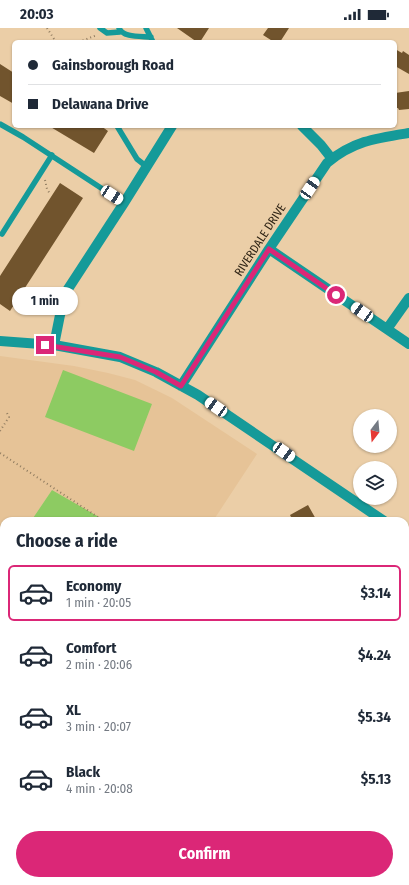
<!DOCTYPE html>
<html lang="en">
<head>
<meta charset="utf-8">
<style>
  :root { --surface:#fff; --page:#f6f6f7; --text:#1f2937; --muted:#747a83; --line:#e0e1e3; --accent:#db2777 }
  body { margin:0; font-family:"Fira Sans Condensed",sans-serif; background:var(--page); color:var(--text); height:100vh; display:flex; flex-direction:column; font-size:15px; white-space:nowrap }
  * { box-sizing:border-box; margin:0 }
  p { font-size:13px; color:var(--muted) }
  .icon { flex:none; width:22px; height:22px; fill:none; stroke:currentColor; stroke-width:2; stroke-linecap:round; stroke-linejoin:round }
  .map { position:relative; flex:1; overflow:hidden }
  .panel { position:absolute; left:0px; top:489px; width:409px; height:368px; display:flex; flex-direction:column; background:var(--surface); border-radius:12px 12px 0 0; box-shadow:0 1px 3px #0004 }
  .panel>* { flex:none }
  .banner { position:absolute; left:12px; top:12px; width:385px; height:88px; border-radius:6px; box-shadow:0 1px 3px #0004; display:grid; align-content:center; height:88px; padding:0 16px; background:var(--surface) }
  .needle { width:26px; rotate:196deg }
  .tools { position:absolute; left:353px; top:381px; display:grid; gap:8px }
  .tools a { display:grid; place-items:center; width:44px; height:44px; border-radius:50%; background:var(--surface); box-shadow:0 1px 3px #0004; font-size:20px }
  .end { position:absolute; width:18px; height:18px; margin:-9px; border:5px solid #db2777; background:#fff; box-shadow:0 0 0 2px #fff }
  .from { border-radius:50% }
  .bubble { position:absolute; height:28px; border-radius:14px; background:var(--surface); box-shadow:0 1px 3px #0004; font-size:13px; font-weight:700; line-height:28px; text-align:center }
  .car { position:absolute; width:12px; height:24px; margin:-12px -6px; border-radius:5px; box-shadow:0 0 3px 1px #0007; background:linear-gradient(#fff 24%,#345 0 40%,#fff 0 76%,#345 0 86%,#fff 0) }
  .banner b { display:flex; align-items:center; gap:14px; height:38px; font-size:15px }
  .banner b+b { border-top:1px solid var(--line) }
  .banner i { width:10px; height:10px; background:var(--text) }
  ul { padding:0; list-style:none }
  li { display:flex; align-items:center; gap:12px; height:56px; margin:0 8px 6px; padding:0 8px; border:2px solid transparent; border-radius:6px }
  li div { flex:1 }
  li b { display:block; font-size:15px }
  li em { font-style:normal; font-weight:700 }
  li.selected { border-color:var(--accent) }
  li>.icon { width:36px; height:36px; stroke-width:1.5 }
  h2 { padding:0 16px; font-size:18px; line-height:48px }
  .cta { display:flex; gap:8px; margin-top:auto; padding:8px 16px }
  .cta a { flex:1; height:46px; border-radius:24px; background:var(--accent); color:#fff; font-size:16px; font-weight:700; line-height:46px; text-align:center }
  .status { display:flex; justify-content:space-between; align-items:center; height:28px; padding:0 20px; background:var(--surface); direction:ltr }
  .status svg { height:11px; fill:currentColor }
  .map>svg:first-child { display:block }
</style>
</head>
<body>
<div class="status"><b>20:03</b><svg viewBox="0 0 49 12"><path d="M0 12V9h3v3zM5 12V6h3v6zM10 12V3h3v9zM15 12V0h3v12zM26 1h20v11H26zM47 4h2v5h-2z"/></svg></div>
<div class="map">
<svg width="409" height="857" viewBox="0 0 409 857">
  <rect width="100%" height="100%" fill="#ebcea7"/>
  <path fill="#e6c397" d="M 0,328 L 74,338 L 108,345 L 135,352 L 172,370 L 257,426 L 213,493 L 106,493 L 52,462 L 31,493 L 4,493 L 4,534 L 0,540 Z
    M 0,581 L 4,583 L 4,815 L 0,812 Z"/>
  <path fill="#8dcb62" d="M 63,342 L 152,376 L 134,423 L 45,389 Z
    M 52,462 L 106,493 L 31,493 Z
    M 4,534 L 4,583 L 0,581 L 0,540 Z"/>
  <path fill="#71542d" d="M 177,0 L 209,0 L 200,14 L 197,14 Z
    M 268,0 L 289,0 L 280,14 L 274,14 L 263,7 Z
    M 395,21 L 402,25 L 403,23 L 409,27 L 409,46 L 395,38 Z
    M 0,36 L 14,45 L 14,76 L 0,68 Z
    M 409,63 L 409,81 L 399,82 L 398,80 L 395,80 L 395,65 Z
    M 49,98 L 101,98 L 108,103 L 94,125 Z
    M 60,155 L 83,170 L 10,283 L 0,276 L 0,248 Z
    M 308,477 L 317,493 L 293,493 L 290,487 Z"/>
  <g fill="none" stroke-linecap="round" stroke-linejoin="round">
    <path stroke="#907c60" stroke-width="2" stroke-dasharray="1 3" stroke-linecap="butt" d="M 47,0 L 56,14
      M 79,14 L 97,7
      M 45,152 L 47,161 L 50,166
      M 0,403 L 9,389 L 6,383
      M 0,425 L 104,493
      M 405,791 L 409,790"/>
    <path stroke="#159a99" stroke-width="5.5" d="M 100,0 L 107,5 L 120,4
      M 119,0 C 123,10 141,8 151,9
      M 146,0 L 153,14
      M 0,96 L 23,109 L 124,175
      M 117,98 L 137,131 L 147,139
      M 2,206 L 52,127
      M 14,857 L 17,853
      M 184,857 L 187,853
      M 322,857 L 324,853"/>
    <path stroke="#159a99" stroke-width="10" d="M 302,98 L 321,117 L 332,131
      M 269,221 L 409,316
      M 387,301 L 409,270
      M 0,313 L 54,317 L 120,329 L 156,344 L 198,367 L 384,493
      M 54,317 L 60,287 L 68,261 L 124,175 L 172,98
      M 181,358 L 269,221 L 327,135 C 353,113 377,110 409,105
      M 405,508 L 409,510
      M 405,555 L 409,548
      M 0,832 L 4,835
      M 30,853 L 36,857
      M 377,853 L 380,857"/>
  </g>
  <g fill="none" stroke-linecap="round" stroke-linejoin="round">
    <path stroke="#db2777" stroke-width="5" d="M 45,317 L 120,329 L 156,344 L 181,358 L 269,221 L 336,267"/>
  </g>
  <g text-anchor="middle" stroke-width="4" stroke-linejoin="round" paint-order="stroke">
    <g font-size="12" fill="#302516" stroke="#ebcea7">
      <text transform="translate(260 212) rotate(-57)" y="4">RIVERDALE DRIVE</text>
    </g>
  </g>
</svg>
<div class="tools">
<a><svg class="needle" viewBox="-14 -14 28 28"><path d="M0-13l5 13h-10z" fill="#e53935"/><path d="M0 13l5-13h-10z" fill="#747a83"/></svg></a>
<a><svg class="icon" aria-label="layers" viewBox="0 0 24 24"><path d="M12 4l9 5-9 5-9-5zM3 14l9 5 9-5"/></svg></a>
</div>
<i class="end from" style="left:336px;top:267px"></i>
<i class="end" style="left:45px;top:317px"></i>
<div class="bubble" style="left:12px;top:259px;width:66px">1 min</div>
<i class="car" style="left:310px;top:160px;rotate:34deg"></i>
<i class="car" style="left:112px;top:167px;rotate:123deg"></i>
<i class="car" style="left:362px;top:284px;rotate:304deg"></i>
<i class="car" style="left:216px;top:379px;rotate:304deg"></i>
<i class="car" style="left:284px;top:424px;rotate:125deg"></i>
<div class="banner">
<b><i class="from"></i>Gainsborough Road</b>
<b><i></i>Delawana Drive</b>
</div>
<section class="panel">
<h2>Choose a ride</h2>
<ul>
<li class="selected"><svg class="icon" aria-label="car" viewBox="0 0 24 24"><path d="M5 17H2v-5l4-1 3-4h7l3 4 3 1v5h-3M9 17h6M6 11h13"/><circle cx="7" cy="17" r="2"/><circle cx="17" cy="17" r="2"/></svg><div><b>Economy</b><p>1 min · 20:05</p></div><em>$3.14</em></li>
<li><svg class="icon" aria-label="car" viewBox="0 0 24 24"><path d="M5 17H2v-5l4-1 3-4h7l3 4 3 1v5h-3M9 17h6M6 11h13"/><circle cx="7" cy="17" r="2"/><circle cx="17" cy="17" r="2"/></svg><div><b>Comfort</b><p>2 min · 20:06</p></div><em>$4.24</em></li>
<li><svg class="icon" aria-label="car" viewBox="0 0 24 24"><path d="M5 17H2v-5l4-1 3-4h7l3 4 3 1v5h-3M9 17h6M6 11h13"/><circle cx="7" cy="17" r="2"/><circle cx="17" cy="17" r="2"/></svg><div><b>XL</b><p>3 min · 20:07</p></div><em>$5.34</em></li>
<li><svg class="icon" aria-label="car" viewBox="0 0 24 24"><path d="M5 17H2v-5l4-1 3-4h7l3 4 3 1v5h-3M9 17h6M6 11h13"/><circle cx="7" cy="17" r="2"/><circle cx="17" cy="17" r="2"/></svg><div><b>Black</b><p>4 min · 20:08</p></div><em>$5.13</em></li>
</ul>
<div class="cta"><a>Confirm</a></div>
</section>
</div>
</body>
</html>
